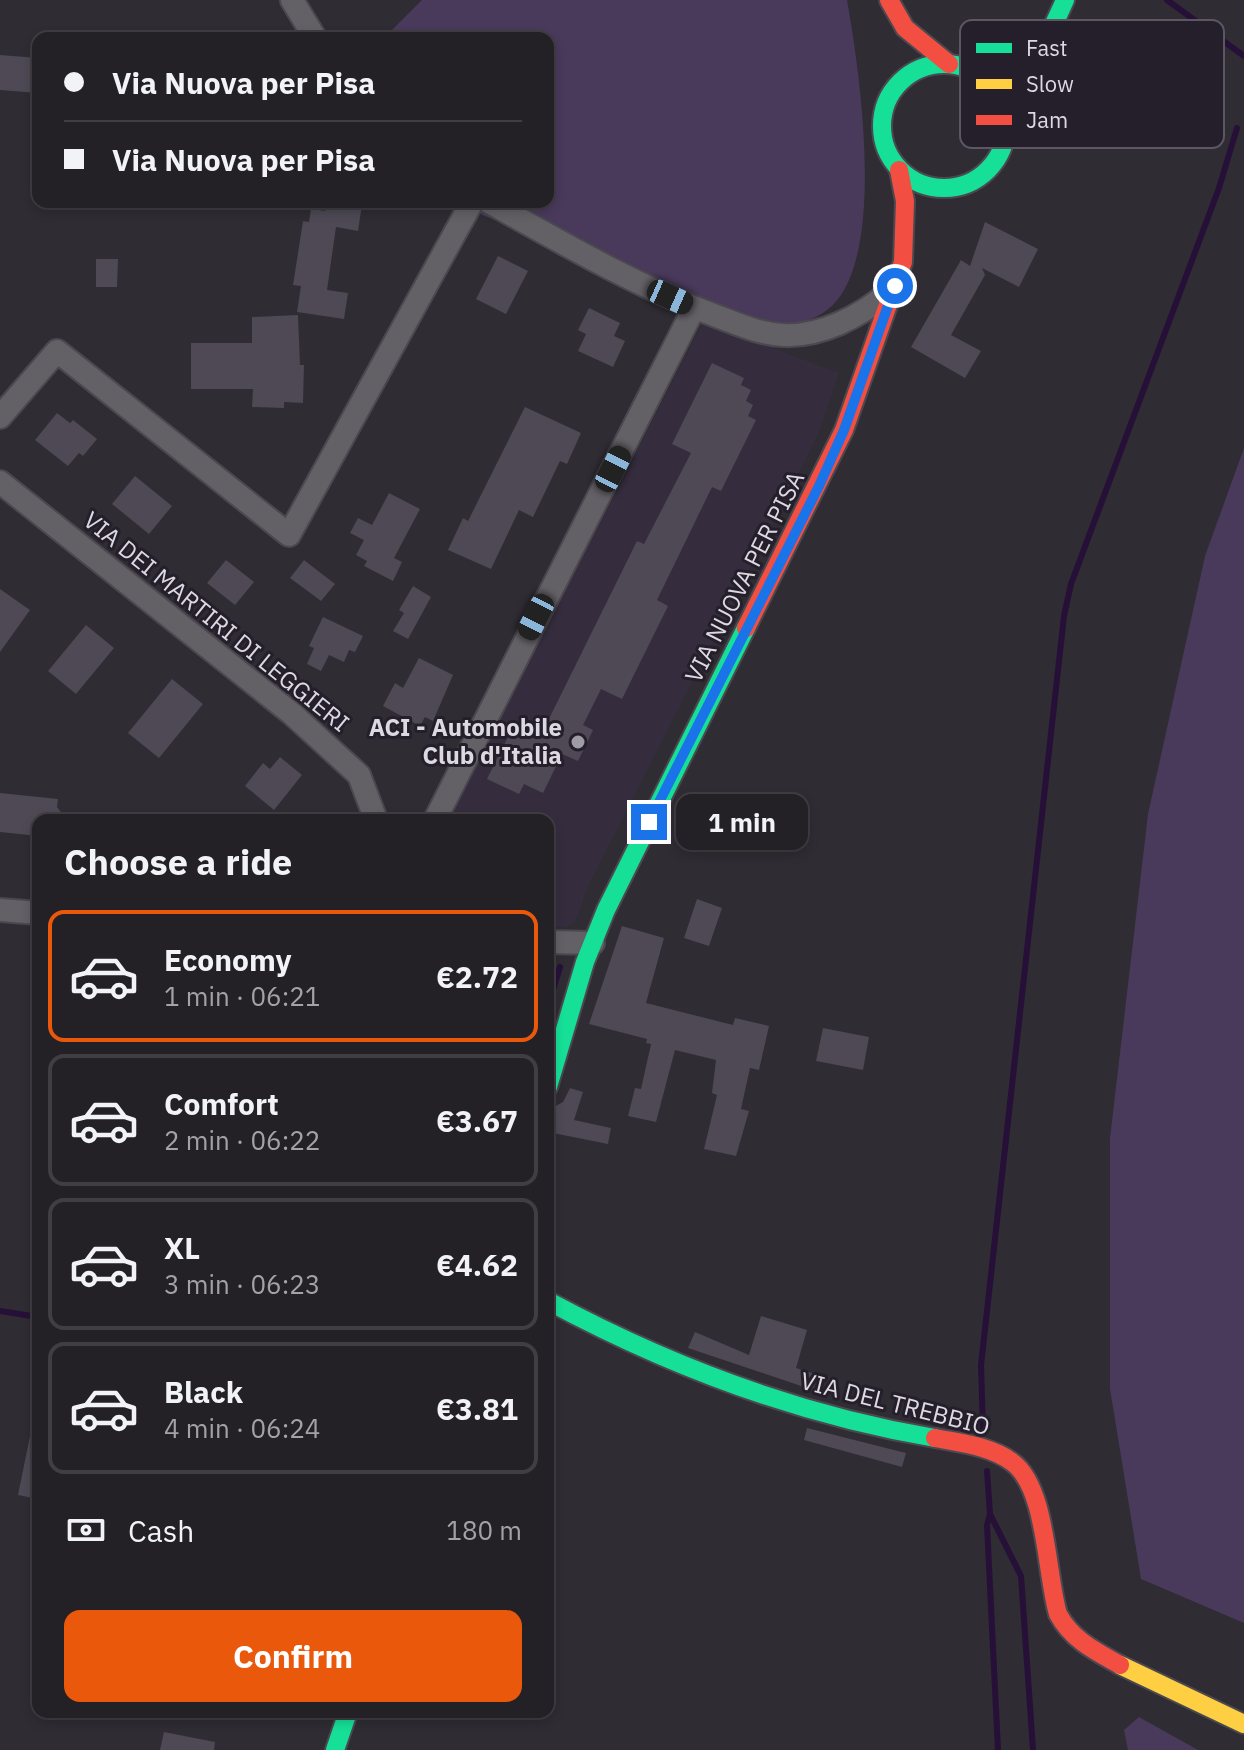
<!DOCTYPE html>
<html lang="en">
<head>
<meta charset="utf-8">
<style>
  :root { --surface:#232126; --page:#2b292e; --text:#f1f3f6; --muted:#a3a3a7; --line:#403e43; --accent:#ea580c }
  body { margin:0; font-family:"IBM Plex Sans",sans-serif; background:var(--page); color:var(--text); height:100vh; display:flex; flex-direction:column; font-size:30px; white-space:nowrap }
  * { box-sizing:border-box; margin:0 }
  p { font-size:26px; color:var(--muted) }
  .icon { flex:none; width:44px; height:44px; fill:none; stroke:currentColor; stroke-width:2; stroke-linecap:round; stroke-linejoin:round }
  .map { position:relative; flex:1; overflow:hidden }
  .side { position:absolute; left:32px; top:814px; width:522px; height:904px; display:flex; flex-direction:column; background:var(--surface); border-radius:16px; box-shadow:0 4px 12px #0003,0 0 0 2px var(--line) }
  .side>* { flex:none }
  .top-card { position:absolute; left:32px; top:32px; width:522px; height:176px; border-radius:16px; box-shadow:0 4px 12px #0003,0 0 0 2px var(--line); display:grid; align-content:center; height:176px; padding:0 32px; background:var(--surface) }
  .end { position:absolute; width:36px; height:36px; margin:-18px; border:10px solid #1a73e8; background:#fff; box-shadow:0 0 0 4px #fff }
  .from { border-radius:50% }
  .bubble { position:absolute; height:56px; border-radius:16px; background:var(--surface); box-shadow:0 4px 12px #0003,0 0 0 2px var(--line); font-size:26px; font-weight:700; line-height:56px; text-align:center }
  .car { position:absolute; width:24px; height:48px; margin:-24px -12px; border-radius:10px; box-shadow:0 0 6px 2px #0007; background:linear-gradient(#222 24%,#8ab4d8 0 40%,#222 0 76%,#8ab4d8 0 86%,#222 0) }
  .top-card b { display:flex; align-items:center; gap:28px; height:76px; font-size:30px }
  .top-card b+b { border-top:2px solid var(--line) }
  .top-card i { width:20px; height:20px; background:var(--text) }
  ul { padding:0; list-style:none }
  li { display:flex; align-items:center; gap:24px; height:132px; margin:0 16px 12px; padding:0 16px; border:4px solid var(--line); border-radius:16px }
  li div { flex:1 }
  li b { display:block; font-size:30px }
  li em { font-style:normal; font-weight:700 }
  li.current { border-color:var(--accent) }
  li>.icon { width:72px; height:72px; stroke-width:1.5 }
  h2 { padding:0 32px; font-size:36px; line-height:96px }
  .pay { display:flex; align-items:center; gap:20px; height:88px; padding:0 32px; font-size:30px }
  .pay p { margin-inline-start:auto }
  .primary-button { display:flex; gap:16px; margin-top:auto; padding:16px 32px }
  .primary-button a { flex:1; height:92px; border-radius:16px; background:var(--accent); color:#fff; font-size:32px; font-weight:700; line-height:92px; text-align:center }
  .map>svg:first-child { display:block }
</style>
</head>
<body>
<div class="map">
<svg width="1244" height="1750" viewBox="0 0 1244 1750">
  <rect width="100%" height="100%" fill="#2f2c33"/>
  <path fill="#352d3e" d="M 703,322 L 839,373 L 817,437 L 588,886 L 575,922 L 565,927 L 548,927 L 548,820 L 448,820 Z"/>
  <path fill="#49395b" d="M 422,0 L 847,0 C 859,67 889,264 827,310 C 809,324 791,324 769,324 L 482,215 L 463,202 L 548,202 L 548,38 L 384,38 Z
    M 1244,448 L 1244,1623 L 1141,1579 L 1110,1389 L 1110,1138 L 1148,814 L 1205,556 Z
    M 1139,1717 L 1198,1750 L 1128,1750 L 1124,1730 Z"/>
  <g fill="none" stroke-linecap="round" stroke-linejoin="round">
    <path stroke="#261038" stroke-width="6" d="M 1167,0 L 1244,56
      M 548,1005 L 560,967
      M 0,1311 L 38,1317
      M 983,1430 L 981,1365 L 1064,616 L 1071,584 L 1219,188 L 1237,128
      M 987,1471 L 990,1514 L 1021,1576 L 1033,1750
      M 990,1514 L 987,1525 L 998,1750"/>
  </g>
  <path fill="#4e4955" d="M 0,55 L 38,58 L 38,93 L 0,90 Z
    M 327,202 L 362,204 L 358,231 L 336,227 L 327,290 L 348,293 L 344,319 L 297,312 L 301,286 L 293,285 L 303,221 L 309,222 L 311,209 L 325,211 Z
    M 985,222 L 1038,249 L 1019,287 L 982,268 L 985,275 L 951,335 L 981,351 L 965,378 L 911,347 L 961,260 L 970,266 Z
    M 498,256 L 528,271 L 506,314 L 476,299 Z
    M 96,259 L 118,259 L 117,287 L 96,287 Z
    M 589,308 L 620,323 L 614,336 L 625,341 L 613,367 L 578,351 L 586,334 L 578,330 Z
    M 298,315 L 300,365 L 304,365 L 303,403 L 284,402 L 284,408 L 252,407 L 253,389 L 191,389 L 191,343 L 252,343 L 252,317 Z
    M 712,363 L 744,378 L 741,385 L 751,390 L 746,401 L 753,405 L 748,416 L 756,420 L 721,491 L 712,487 L 657,600 L 668,606 L 622,699 L 601,689 L 583,725 L 593,730 L 578,761 L 562,754 L 543,793 L 524,784 L 519,794 L 487,779 L 513,727 L 539,739 L 637,541 L 644,544 L 691,453 L 672,444 Z
    M 525,407 L 581,433 L 567,464 L 560,461 L 533,517 L 519,510 L 491,569 L 448,550 L 463,518 L 468,521 Z
    M 57,413 L 70,423 L 73,420 L 97,439 L 83,456 L 79,453 L 68,466 L 35,440 Z
    M 135,476 L 172,506 L 149,534 L 112,504 Z
    M 389,493 L 420,509 L 394,558 L 402,562 L 393,581 L 364,566 L 367,561 L 356,555 L 364,540 L 350,533 L 358,518 L 372,525 Z
    M 226,560 L 254,582 L 235,605 L 207,583 Z
    M 304,560 L 335,584 L 321,601 L 290,578 Z
    M 413,586 L 431,597 L 408,639 L 393,631 L 404,613 L 399,610 Z
    M 0,589 L 30,610 L 0,652 Z
    M 323,617 L 363,636 L 355,652 L 349,650 L 344,662 L 329,655 L 321,671 L 307,664 L 314,648 L 309,646 Z
    M 86,625 L 114,648 L 76,694 L 48,671 Z
    M 419,658 L 453,675 L 433,721 L 425,717 L 420,726 L 383,706 L 395,683 L 403,688 Z
    M 172,679 L 203,704 L 159,758 L 128,733 Z
    M 280,757 L 302,775 L 274,810 L 245,786 L 263,763 L 270,769 Z
    M 0,793 L 58,799 L 57,807 L 67,820 L 38,820 L 38,836 L 0,832 Z
    M 697,899 L 722,908 L 709,946 L 684,938 Z
    M 622,926 L 664,938 L 646,1003 L 733,1025 L 735,1018 L 769,1026 L 759,1070 L 750,1068 L 741,1109 L 749,1111 L 736,1156 L 704,1149 L 717,1095 L 712,1093 L 716,1060 L 675,1050 L 656,1122 L 628,1116 L 635,1088 L 641,1089 L 651,1044 L 646,1043 L 647,1039 L 589,1024 Z
    M 823,1028 L 869,1037 L 863,1070 L 816,1061 Z
    M 570,1088 L 583,1092 L 574,1120 L 611,1128 L 608,1144 L 548,1132 L 554,1107 L 563,1102 Z
    M 761,1316 L 807,1330 L 796,1368 L 818,1375 L 813,1390 L 688,1348 L 695,1332 L 749,1355 Z
    M 807,1428 L 906,1453 L 902,1467 L 804,1440 Z
    M 30,1436 L 38,1437 L 38,1499 L 18,1495 Z
    M 164,1732 L 215,1742 L 214,1750 L 160,1750 Z"/>
  <g fill="none" stroke-linecap="round" stroke-linejoin="round">
    <defs>
      <path id="street" d="M 292,0 L 315,38
        M 489,202 C 564,244 638,287 719,317 C 740,325 761,334 783,335 C 821,337 861,316 889,292
        M 0,417 L 57,351 L 289,535 L 472,202
        M 0,482 L 291,713 L 359,775 L 376,820
        M 435,820 L 694,308
        M 0,910 L 38,913
        M 548,942 L 593,943"/>
      <path id="fast" d="M882 126a62 62 0 1 1 124 0a62 62 0 1 1-124 0Z
        M 971,70 L 1025,51 L 1051,29
        M 1007,130 C 1021,85 1046,44 1065,0
        M 548,1087 L 585,962 L 606,910 L 746,628
        M 548,1301 C 669,1366 799,1415 935,1438
        M 335,1750 L 348,1712"/>
      <path id="slow" d="M 1120,1665 L 1244,1724"/>
      <path id="jam" d="M 889,0 L 905,28 L 949,64
        M 746,628 L 844,430 L 903,262 L 905,201 L 899,170
        M 935,1438 C 960,1443 991,1446 1012,1462 C 1047,1487 1046,1574 1058,1614 C 1072,1640 1095,1651 1120,1665"/>
    </defs>
    <use href="#street" stroke="#4b484f" stroke-width="26"/>
    <use href="#fast" stroke="#4b484f" stroke-width="22"/>
    <use href="#slow" stroke="#4b484f" stroke-width="22"/>
    <use href="#jam" stroke="#4b484f" stroke-width="22"/>
    <use href="#street" stroke="#636066" stroke-width="22"/>
    <use href="#fast" stroke="#16e098" stroke-width="18"/>
    <use href="#slow" stroke="#ffcf43" stroke-width="18"/>
    <use href="#jam" stroke="#f24e42" stroke-width="18"/>
  </g>
  <g fill="none" stroke-linecap="round" stroke-linejoin="round">
    <path stroke="#1a73e8" stroke-width="10" d="M 649,822 L 819,486 L 844,430 L 895,286"/>
  </g>
  <circle fill="#a09ca5" stroke="#251f2c" stroke-width="3" cx="578" cy="742" r="8"/>
  <g text-anchor="middle" stroke-width="6" stroke-linejoin="round" paint-order="stroke">
    <g font-size="24" fill="#ddd9e2" stroke="#251f2c">
      <text transform="translate(745 577) rotate(-63)" y="8">VIA NUOVA PER PISA</text>
      <text transform="translate(216 622) rotate(39)" y="8">VIA DEI MARTIRI DI LEGGIERI</text>
      <text transform="translate(895 1404) rotate(14)" y="8">VIA DEL TREBBIO</text>
    </g>
    <g font-size="24" font-weight="bold" fill="#ddd9e2" stroke="#251f2c" text-anchor="end">
      <text x="562" y="736">ACI - Automobile<tspan x="562" dy="28">Club d'Italia</tspan></text>
    </g>
  </g>
  <rect x="960" y="20" width="264" height="128" rx="12" fill="#251f2c" stroke="#5c5763" stroke-width="2"/>
  <rect x="976" y="43" width="36" height="10" fill="#16e098"/>
  <rect x="976" y="79" width="36" height="10" fill="#ffcf43"/>
  <rect x="976" y="115" width="36" height="10" fill="#f24e42"/>
  <g font-size="22" fill="#ddd9e2">
    <text x="1026" y="56">Fast</text>
    <text x="1026" y="92">Slow</text>
    <text x="1026" y="128">Jam</text>
  </g>
</svg>
<i class="end from" style="left:895px;top:286px"></i>
<i class="end" style="left:649px;top:822px"></i>
<div class="bubble" style="left:676px;top:794px;width:132px">1 min</div>
<i class="car" style="left:670px;top:297px;rotate:114deg"></i>
<i class="car" style="left:613px;top:469px;rotate:27deg"></i>
<i class="car" style="left:536px;top:617px;rotate:207deg"></i>
<div class="top-card">
<b><i class="from"></i>Via Nuova per Pisa</b>
<b><i></i>Via Nuova per Pisa</b>
</div>
<section class="side">
<h2>Choose a ride</h2>
<ul>
<li class="current"><svg class="icon" aria-label="car" viewBox="0 0 24 24"><path d="M5 17H2v-5l4-1 3-4h7l3 4 3 1v5h-3M9 17h6M6 11h13"/><circle cx="7" cy="17" r="2"/><circle cx="17" cy="17" r="2"/></svg><div><b>Economy</b><p>1 min · 06:21</p></div><em>€2.72</em></li>
<li><svg class="icon" aria-label="car" viewBox="0 0 24 24"><path d="M5 17H2v-5l4-1 3-4h7l3 4 3 1v5h-3M9 17h6M6 11h13"/><circle cx="7" cy="17" r="2"/><circle cx="17" cy="17" r="2"/></svg><div><b>Comfort</b><p>2 min · 06:22</p></div><em>€3.67</em></li>
<li><svg class="icon" aria-label="car" viewBox="0 0 24 24"><path d="M5 17H2v-5l4-1 3-4h7l3 4 3 1v5h-3M9 17h6M6 11h13"/><circle cx="7" cy="17" r="2"/><circle cx="17" cy="17" r="2"/></svg><div><b>XL</b><p>3 min · 06:23</p></div><em>€4.62</em></li>
<li><svg class="icon" aria-label="car" viewBox="0 0 24 24"><path d="M5 17H2v-5l4-1 3-4h7l3 4 3 1v5h-3M9 17h6M6 11h13"/><circle cx="7" cy="17" r="2"/><circle cx="17" cy="17" r="2"/></svg><div><b>Black</b><p>4 min · 06:24</p></div><em>€3.81</em></li>
</ul>
<div class="pay"><svg class="icon" aria-label="cash" viewBox="0 0 24 24"><path d="M3 7h18v10H3z"/><circle cx="12" cy="12" r="2"/></svg>Cash<p>180 m</p></div>
<div class="primary-button"><a>Confirm</a></div>
</section>
</div>
</body>
</html>
